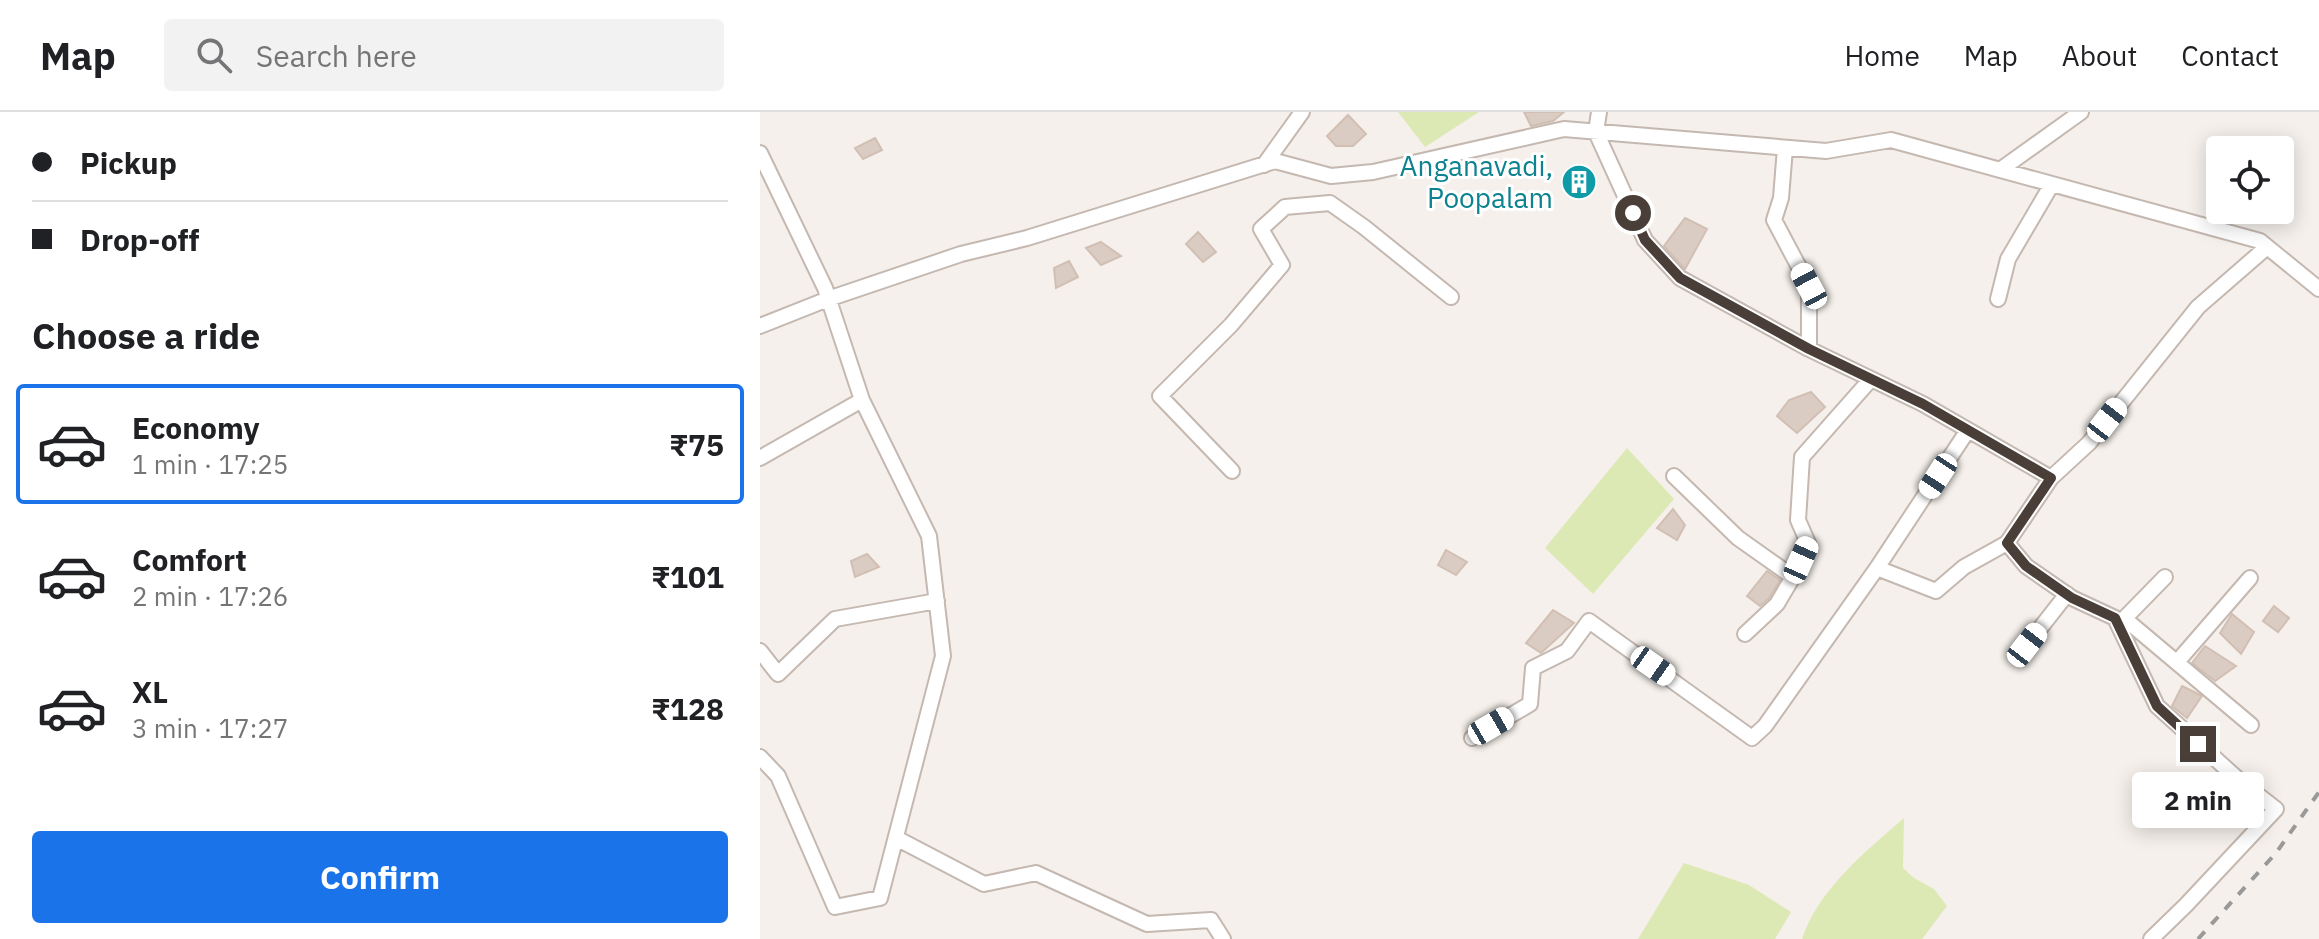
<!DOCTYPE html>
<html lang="en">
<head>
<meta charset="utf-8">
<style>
  :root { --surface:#fff; --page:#f2f2f2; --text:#202124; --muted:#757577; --line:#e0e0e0; --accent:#1a73e8 }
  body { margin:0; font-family:"IBM Plex Sans",sans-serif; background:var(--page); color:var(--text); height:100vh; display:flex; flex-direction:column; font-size:30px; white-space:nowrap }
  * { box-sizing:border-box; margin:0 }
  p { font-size:26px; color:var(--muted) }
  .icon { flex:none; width:44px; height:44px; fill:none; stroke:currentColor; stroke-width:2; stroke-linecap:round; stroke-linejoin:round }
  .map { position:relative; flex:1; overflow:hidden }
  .sheet { display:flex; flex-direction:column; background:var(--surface); width:760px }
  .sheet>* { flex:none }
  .hud { display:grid; align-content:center; height:176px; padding:0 32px; background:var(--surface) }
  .tools { position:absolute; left:1446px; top:24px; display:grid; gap:16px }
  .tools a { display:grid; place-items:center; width:88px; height:88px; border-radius:8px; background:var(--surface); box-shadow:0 4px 20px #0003; font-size:40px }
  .end { position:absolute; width:36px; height:36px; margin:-18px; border:10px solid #4a3f38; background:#fff; box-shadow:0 0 0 4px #fff }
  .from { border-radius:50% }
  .bubble { position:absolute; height:56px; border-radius:8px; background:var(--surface); box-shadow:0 4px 20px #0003; font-size:26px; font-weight:700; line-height:56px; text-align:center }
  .car { position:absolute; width:24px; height:48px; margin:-24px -12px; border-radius:10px; box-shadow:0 0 6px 2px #0007; background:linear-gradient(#fff 24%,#345 0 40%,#fff 0 76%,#345 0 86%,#fff 0) }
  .hud b { display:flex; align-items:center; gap:28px; height:76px; font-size:30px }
  .hud b+b { border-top:2px solid var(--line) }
  .hud i { width:20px; height:20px; background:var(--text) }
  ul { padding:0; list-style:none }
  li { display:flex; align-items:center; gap:24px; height:120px; margin:0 16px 12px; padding:0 16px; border:4px solid transparent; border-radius:8px }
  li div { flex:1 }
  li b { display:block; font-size:30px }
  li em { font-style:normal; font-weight:700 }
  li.current { border-color:var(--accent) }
  li>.icon { width:72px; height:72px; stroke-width:1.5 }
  h2 { padding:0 32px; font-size:36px; line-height:96px }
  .action { display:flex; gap:16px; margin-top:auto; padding:16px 32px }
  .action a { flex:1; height:92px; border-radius:8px; background:var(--accent); color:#fff; font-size:32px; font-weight:700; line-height:92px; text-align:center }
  header { display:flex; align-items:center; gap:48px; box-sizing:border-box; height:112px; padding:0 40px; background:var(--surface); border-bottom:2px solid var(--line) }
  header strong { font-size:38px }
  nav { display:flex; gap:44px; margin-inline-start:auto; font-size:28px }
  .search { width:560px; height:72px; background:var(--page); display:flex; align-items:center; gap:20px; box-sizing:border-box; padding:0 28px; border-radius:8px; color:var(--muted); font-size:30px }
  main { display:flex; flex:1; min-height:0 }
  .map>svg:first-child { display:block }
</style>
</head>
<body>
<header>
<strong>Map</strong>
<div class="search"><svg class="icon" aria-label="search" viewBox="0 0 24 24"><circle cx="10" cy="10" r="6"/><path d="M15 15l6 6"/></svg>Search here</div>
<nav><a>Home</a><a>Map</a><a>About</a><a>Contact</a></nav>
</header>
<main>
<section class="sheet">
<div class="hud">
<b><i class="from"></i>Pickup</b>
<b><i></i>Drop-off</b>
</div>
<h2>Choose a ride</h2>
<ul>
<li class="current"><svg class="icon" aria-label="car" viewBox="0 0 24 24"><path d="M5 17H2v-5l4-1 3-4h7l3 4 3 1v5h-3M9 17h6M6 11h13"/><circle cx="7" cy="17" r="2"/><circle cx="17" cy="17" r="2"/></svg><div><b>Economy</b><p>1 min · 17:25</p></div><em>₹75</em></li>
<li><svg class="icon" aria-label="car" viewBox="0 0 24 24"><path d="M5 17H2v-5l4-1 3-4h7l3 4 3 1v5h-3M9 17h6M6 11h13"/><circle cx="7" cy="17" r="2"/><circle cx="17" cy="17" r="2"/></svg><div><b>Comfort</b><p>2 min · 17:26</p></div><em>₹101</em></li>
<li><svg class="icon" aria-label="car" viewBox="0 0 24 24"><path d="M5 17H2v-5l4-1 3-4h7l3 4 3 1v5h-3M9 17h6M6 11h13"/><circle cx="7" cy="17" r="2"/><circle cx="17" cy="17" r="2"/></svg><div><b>XL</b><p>3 min · 17:27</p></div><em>₹128</em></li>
</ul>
<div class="action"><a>Confirm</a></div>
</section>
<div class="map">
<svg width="1559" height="827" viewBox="0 0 1559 827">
  <rect width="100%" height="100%" fill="#f5f0eb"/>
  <path fill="#dde9b4" d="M 638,0 L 719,0 L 665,35 Z
    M 867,336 L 914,387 L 833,482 L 785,436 Z
    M 1144,706 L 1143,756 L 1154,766 L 1174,777 L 1187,794 L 1162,827 L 1042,827 C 1058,778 1106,739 1144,706 Z
    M 924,751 L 989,773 L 1031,800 L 1015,827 L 878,827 Z"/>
  <path fill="#daccc3" stroke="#d2bfb3" stroke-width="2" d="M 764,0 L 804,0 L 793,9 L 771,14 Z
    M 588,3 L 606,22 L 593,34 L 576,34 L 567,24 Z
    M 115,26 L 122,38 L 103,47 L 95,36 Z
    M 824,58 L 832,74 L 814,83 L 806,67 Z
    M 925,106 L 947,117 L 925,157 L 904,134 Z
    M 438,120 L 456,140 L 443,150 L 426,132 Z
    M 341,130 L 361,144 L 341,153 L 326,136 Z
    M 309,149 L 318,165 L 296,176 L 294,156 Z
    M 1051,280 L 1065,295 L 1037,321 L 1017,304 L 1029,288 Z
    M 913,397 L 925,413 L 917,428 L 897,416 Z
    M 686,438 L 707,450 L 696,463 L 678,453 Z
    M 107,442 L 119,455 L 95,465 L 91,449 Z
    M 1007,459 L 1020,468 L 1009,486 L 1000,494 L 987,484 Z
    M 1514,494 L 1529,506 L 1518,520 L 1503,509 Z
    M 793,498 L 814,511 L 781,541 L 766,531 Z
    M 1472,502 L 1494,520 L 1481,542 L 1460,521 Z
    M 1445,534 L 1476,554 L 1455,569 L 1432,551 Z
    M 1422,574 L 1442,584 L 1427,606 L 1412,594 Z"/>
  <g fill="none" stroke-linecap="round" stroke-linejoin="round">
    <defs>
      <path id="street" d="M 839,0 L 836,20 L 885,128 L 920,166 L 1049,237 L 1163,292 L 1291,366
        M 1025,36 L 1021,86 L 1014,108 L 1049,174 L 1049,237
        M 0,41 L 65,176 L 102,288 L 169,424 L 183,544 L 120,786 L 75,795 L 18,664 L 0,645
        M 504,53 L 542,0
        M 1240,58 L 1321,0
        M 1238,187 L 1248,147 L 1292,72
        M 0,214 L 68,187 L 201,142 L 267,126 L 515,49 L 571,64 L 613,60 L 804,17 L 1066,39 L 1131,28 L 1500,129 L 1559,177
        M 0,346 L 102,288
        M 472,359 L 400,284 L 471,213 L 522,153 L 501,117 L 525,95 L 570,91 L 604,115 L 691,185
        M 914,364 L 978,426 L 1033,465 L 1048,431 L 1038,408 L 1042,345 L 1111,267
        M 1247,431 L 1266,454 L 1312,486 L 1355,506 L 1397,594 L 1480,669 L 1516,697 L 1426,793 L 1391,827
        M 1117,456 L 1176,479 L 1204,455 L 1247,431 L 1291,366 L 1329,331 L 1438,195 L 1507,135
        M 1365,507 L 1491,613
        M 1359,512 L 1405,465
        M 985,522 L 1017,492 L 1033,465
        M 1267,533 L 1307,482
        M 0,539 L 18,562 L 75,507 L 177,489
        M 1417,550 L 1490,466
        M 712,626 L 770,592 L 773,556 L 807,539 L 829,509 L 992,626 L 1005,614 L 1117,456 L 1208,318
        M 136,726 L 224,772 L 276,761 L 387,812 L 451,808 L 463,827"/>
    </defs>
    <use href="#street" stroke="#c4b8b0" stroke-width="18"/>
    <use href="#street" stroke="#fff" stroke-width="14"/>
    <path stroke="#999" stroke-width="4" stroke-dasharray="10 10" stroke-linecap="butt" d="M 1438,827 L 1516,741 L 1559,680"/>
  </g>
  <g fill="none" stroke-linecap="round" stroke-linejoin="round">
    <path stroke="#4a3f38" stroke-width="10" d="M 873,101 L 885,128 L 920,166 L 1049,237 L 1163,292 L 1291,366 L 1247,431 L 1266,454 L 1312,486 L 1355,506 L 1397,594 L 1438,632"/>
  </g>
  <defs>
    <symbol id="building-disc" viewBox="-11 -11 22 22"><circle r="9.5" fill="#0f9aa8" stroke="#fff"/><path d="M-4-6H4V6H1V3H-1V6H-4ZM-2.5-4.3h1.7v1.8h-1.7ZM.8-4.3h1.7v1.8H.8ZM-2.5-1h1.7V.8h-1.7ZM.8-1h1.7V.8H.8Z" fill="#fff"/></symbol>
  </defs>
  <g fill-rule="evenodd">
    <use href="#building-disc" x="799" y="50" width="40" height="40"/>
  </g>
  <g text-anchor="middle" stroke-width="6" stroke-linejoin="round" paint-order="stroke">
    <g font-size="28" fill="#0d838f" stroke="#fff" text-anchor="end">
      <text x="793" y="64">Anganavadi,<tspan x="793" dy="32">Poopalam</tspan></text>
    </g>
  </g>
</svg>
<div class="tools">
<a><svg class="icon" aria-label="locate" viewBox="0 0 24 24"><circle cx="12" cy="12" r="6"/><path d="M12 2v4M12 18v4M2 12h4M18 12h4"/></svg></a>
</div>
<i class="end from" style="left:873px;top:101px"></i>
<i class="end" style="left:1438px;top:632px"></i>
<div class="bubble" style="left:1372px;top:660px;width:132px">2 min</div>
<i class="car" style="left:1049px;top:174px;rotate:332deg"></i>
<i class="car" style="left:1347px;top:308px;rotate:38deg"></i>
<i class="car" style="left:1178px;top:364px;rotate:213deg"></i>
<i class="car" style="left:1041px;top:448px;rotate:24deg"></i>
<i class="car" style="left:1267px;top:533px;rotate:38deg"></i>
<i class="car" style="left:893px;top:554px;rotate:125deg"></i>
<i class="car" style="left:731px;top:614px;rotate:60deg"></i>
</div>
</main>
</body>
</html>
